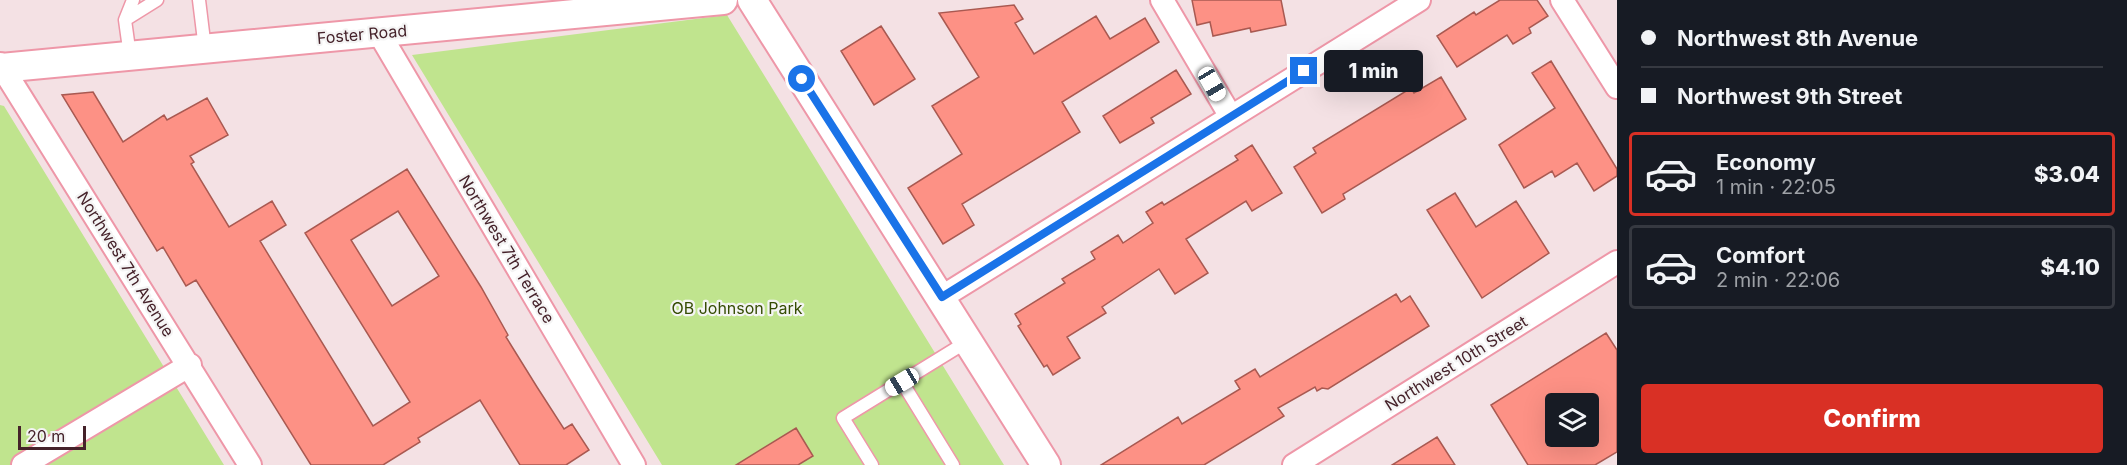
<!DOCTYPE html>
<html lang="en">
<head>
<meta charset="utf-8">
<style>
  :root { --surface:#171b24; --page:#20242c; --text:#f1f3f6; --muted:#9ea1a6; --line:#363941; --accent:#d93025 }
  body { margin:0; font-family:Inter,sans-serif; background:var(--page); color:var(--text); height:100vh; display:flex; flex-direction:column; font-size:22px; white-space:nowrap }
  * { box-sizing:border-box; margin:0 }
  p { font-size:20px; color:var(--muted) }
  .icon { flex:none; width:33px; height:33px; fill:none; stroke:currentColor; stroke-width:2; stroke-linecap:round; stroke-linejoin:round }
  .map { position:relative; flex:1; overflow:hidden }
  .details { display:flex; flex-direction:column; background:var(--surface); width:510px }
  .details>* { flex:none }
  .top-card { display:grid; align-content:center; height:132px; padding:0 24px; background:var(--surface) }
  .buttons { position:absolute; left:1545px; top:393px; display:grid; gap:12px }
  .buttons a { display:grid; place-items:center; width:54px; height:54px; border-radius:6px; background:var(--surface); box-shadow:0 6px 24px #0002; font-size:30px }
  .scale { position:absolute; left:18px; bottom:15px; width:68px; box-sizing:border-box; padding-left:6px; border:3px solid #45222a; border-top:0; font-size:16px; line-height:21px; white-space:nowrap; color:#45222a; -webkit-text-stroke:4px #f4f4f4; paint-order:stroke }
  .end { position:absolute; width:27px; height:27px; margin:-14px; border:8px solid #1a73e8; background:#fff; box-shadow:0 0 0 3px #fff }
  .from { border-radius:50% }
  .bubble { position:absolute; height:42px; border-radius:6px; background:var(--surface); box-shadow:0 6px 24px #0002; font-size:20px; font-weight:800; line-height:42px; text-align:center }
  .car { position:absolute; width:18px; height:36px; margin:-18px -9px; border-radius:8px; box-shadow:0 0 4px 2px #0007; background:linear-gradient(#fff 24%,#345 0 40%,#fff 0 76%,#345 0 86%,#fff 0) }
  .top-card b { display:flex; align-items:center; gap:21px; height:57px; font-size:22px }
  .top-card b+b { border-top:2px solid var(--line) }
  .top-card i { width:15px; height:15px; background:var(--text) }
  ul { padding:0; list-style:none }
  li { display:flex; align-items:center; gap:18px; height:84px; margin:0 12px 9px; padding:0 12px; border:3px solid var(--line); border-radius:6px }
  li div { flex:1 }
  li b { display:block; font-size:22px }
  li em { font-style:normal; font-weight:800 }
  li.current { border-color:var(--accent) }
  li>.icon { width:54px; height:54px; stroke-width:1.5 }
  .cta { display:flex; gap:12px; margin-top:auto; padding:12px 24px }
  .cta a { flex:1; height:69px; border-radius:6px; background:var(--accent); color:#fff; font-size:24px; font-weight:800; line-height:69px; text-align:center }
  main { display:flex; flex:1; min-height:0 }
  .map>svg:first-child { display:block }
</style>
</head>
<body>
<main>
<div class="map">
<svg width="1617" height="465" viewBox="0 0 1617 465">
  <rect width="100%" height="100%" fill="#f4e1e4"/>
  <path fill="#c0e48e" d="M 727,15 L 1004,465 L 662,465 L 412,55 Z
    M 0,105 L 4,106 L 224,465 L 0,465 Z"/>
  <path fill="#fd9185" stroke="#a95951" stroke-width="1.5" fill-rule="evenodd" d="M 1192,0 L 1281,0 L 1286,25 L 1251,32 L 1250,28 L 1213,36 L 1210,22 L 1197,25 Z
    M 1500,0 L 1537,0 L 1548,16 L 1529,28 L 1531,33 L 1513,44 L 1507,35 L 1457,67 L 1437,36 L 1474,12 L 1476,15 Z
    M 1014,5 L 1023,19 L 1015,23 L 1034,54 L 1096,16 L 1110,39 L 1145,18 L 1159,42 L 1062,102 L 1080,132 L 962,204 L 974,225 L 943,244 L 908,188 L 962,154 L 932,106 L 979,77 L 939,13 Z
    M 881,26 L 915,79 L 874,105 L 841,51 Z
    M 1551,61 L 1617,169 L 1617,176 L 1594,191 L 1577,163 L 1555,177 L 1552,171 L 1524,188 L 1499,145 L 1555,108 L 1532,73 Z
    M 1176,70 L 1191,94 L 1151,118 L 1154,123 L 1120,143 L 1103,116 Z
    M 1441,77 L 1466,119 L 1343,194 L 1345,199 L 1322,213 L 1294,167 L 1316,153 L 1313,148 L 1411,88 L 1414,93 Z
    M 93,92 L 123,142 L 164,115 L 167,120 L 207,98 L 228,135 L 190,156 L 194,162 L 191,164 L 229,227 L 272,201 L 286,225 L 260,241 L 373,426 L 410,402 L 305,233 L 407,169 L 481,287 L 508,335 L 506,337 L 537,387 L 564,429 L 572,424 L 589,450 L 566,465 L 520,465 L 480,400 L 418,438 L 420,442 L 383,465 L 311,465 L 196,280 L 186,286 L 163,247 L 157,251 L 62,95 ZM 398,211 L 439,276 L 392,306 L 351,240 Z
    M 1252,145 L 1282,193 L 1252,211 L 1246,201 L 1186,239 L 1208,273 L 1175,294 L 1159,269 L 1102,307 L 1106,313 L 1067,337 L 1080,358 L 1053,375 L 1047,365 L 1044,367 L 1018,326 L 1021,324 L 1015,314 L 1065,283 L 1062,279 L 1095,259 L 1091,252 L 1118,235 L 1123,243 L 1153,223 L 1146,212 L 1162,202 L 1164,205 L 1238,160 L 1235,156 Z
    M 1455,193 L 1476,227 L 1516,201 L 1549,253 L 1482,298 L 1427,210 Z
    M 1396,294 L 1401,302 L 1410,296 L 1429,326 L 1328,389 L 1322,388 L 1317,391 L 1315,387 L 1278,408 L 1284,416 L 1204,465 L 1101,465 L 1178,417 L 1182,424 L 1240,389 L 1235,381 L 1255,369 L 1260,377 Z
    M 1606,333 L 1617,350 L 1617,452 L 1595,465 L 1528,465 L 1491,405 ZM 1556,404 L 1588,404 L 1588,436 L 1556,436 Z
    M 796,428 L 813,456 L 798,465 L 736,465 Z
    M 1437,437 L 1455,465 L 1392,465 Z"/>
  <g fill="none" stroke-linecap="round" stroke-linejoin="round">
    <defs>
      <path id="service" d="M 199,0 L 205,49
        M 125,20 L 157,0
        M 130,56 L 125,20 L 133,0
        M 902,382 L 953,465
        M 872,465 L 843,418 L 968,341"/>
      <path id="minor" d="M 1162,0 L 1231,117
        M 1562,0 L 1617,87
        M 379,33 L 634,465
        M 0,64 L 250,465
        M 942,297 L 1419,0
        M 23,465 L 190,365
        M 1294,465 L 1617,262"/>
      <path id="tertiary" d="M 752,0 L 1046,465
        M 0,68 L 723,0"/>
    </defs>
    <use href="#service" stroke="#ee97a8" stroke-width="15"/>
    <use href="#minor" stroke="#ee97a8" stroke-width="26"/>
    <use href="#tertiary" stroke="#ee97a8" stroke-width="32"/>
    <use href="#service" stroke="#fff" stroke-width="12"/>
    <use href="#minor" stroke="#fff" stroke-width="22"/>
    <use href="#tertiary" stroke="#fff" stroke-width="28"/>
  </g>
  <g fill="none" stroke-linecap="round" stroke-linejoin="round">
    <path stroke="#1a73e8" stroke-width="8" d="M 802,79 L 942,297 L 1304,71"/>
  </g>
  <g text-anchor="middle" stroke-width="4.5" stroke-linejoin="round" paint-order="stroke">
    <g font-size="16" fill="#45222a" stroke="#f4f4f4">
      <text transform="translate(362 34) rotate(-5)" y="6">Foster Road</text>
      <text transform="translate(507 249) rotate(59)" y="6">Northwest 7th Terrace</text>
      <text transform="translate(126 264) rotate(58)" y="6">Northwest 7th Avenue</text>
      <text transform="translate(1456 363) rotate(-32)" y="6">Northwest 10th Street</text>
    </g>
    <g font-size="16" fill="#354c03" stroke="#f4f4f4">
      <text x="737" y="314">OB Johnson Park</text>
    </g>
  </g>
</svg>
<div class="buttons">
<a><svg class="icon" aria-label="layers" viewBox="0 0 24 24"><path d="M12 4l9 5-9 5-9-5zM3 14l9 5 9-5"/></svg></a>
</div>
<div class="scale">20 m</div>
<i class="end from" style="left:802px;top:79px"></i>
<i class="end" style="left:1304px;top:71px"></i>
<div class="bubble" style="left:1324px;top:50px;width:99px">1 min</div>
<i class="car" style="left:1212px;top:84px;rotate:150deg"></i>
<i class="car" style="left:902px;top:382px;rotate:239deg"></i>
</div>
<section class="details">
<div class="top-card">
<b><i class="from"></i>Northwest 8th Avenue</b>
<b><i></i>Northwest 9th Street</b>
</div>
<ul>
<li class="current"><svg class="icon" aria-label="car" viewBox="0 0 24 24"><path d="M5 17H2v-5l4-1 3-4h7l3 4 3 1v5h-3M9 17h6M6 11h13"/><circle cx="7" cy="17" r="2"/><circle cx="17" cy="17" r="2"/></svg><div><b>Economy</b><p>1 min · 22:05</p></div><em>$3.04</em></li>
<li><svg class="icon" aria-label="car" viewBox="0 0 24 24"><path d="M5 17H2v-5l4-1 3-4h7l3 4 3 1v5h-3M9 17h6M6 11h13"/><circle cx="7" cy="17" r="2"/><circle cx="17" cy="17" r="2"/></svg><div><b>Comfort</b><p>2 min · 22:06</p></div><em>$4.10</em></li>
</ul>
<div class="cta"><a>Confirm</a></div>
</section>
</main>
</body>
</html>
